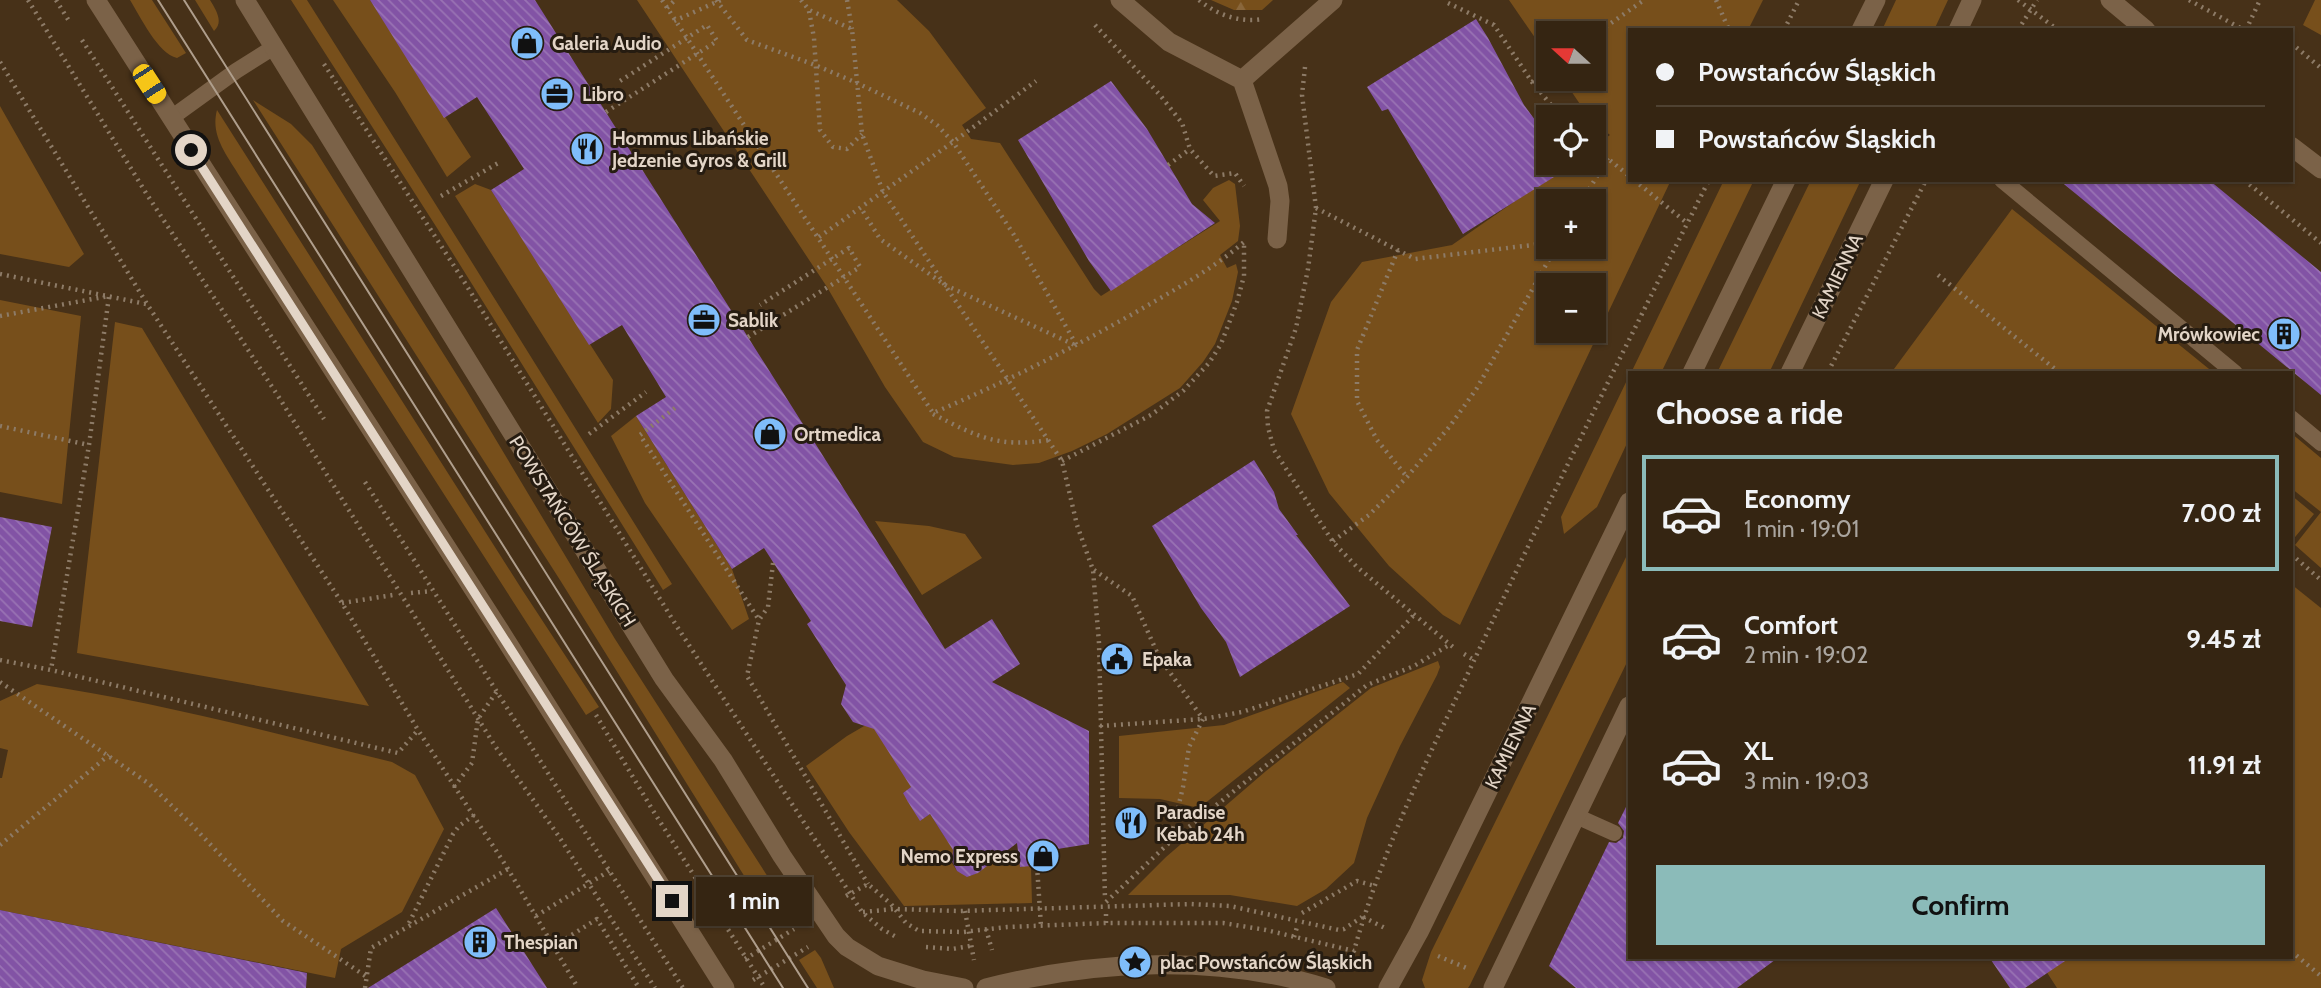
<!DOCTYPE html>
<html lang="en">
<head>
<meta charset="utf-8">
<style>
  :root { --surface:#352512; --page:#403120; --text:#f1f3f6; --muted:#aaa59f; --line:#4f4232; --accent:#8bbbb9 }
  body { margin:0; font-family:Cabin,sans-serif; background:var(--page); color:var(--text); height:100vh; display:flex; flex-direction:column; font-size:26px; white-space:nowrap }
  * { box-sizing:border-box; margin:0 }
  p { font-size:23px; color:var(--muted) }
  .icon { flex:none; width:38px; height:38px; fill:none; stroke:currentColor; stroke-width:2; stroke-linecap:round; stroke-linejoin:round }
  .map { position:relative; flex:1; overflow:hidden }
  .drawer { position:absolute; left:1628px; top:371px; width:665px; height:588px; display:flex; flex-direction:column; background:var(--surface); border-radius:0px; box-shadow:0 2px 5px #0004,0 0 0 2px var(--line) }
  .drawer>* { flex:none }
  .hud { position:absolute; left:1628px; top:28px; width:665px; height:154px; border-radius:0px; box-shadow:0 2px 5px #0004,0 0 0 2px var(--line); display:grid; align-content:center; height:154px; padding:0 28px; background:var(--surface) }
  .needle { width:46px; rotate:291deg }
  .fabs { position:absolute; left:1536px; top:21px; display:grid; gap:14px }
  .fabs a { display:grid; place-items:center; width:70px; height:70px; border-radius:0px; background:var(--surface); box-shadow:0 2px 5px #0004,0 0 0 2px var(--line); font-size:35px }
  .end { position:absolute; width:32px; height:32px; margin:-16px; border:9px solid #e3d5c7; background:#111; box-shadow:0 0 0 4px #111 }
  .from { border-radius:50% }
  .bubble { position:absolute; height:49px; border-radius:0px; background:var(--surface); box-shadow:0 2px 5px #0004,0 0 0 2px var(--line); font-size:23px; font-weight:700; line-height:49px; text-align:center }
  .car { position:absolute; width:21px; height:42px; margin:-21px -10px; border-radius:9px; box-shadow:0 0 5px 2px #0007; background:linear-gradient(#f5c518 24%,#345 0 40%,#f5c518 0 76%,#345 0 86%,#f5c518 0) }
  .hud b { display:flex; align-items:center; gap:24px; height:66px; font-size:26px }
  .hud b+b { border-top:2px solid var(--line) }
  .hud i { width:18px; height:18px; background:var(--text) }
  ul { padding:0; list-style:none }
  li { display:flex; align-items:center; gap:21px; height:116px; margin:0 14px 10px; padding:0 14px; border:4px solid transparent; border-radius:0px }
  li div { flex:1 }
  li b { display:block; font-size:26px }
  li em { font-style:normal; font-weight:700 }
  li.on { border-color:var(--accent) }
  li>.icon { width:63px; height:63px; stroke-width:1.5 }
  h2 { padding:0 28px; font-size:32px; line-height:84px }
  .cta { display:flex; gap:14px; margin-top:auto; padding:14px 28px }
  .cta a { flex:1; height:80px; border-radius:0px; background:var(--accent); color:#111; font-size:28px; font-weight:700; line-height:80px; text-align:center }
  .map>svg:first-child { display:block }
</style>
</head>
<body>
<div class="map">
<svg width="2321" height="988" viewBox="0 0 2321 988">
  <defs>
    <pattern id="forest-firs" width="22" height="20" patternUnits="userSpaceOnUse" patternTransform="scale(1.75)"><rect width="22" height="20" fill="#774f1b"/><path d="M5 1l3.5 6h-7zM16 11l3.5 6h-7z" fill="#8a673b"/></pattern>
    <pattern id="building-back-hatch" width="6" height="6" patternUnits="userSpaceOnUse" patternTransform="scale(1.75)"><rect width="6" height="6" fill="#8253a5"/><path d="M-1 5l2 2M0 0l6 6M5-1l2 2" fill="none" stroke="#9973b4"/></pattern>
  </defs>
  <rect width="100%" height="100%" fill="#473118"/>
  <path fill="#774f1b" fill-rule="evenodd" d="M 130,0 L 152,0 L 186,53 L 177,58 C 158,54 140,16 130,0 Z
    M 195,0 L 210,0 C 216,10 224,22 214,31 Z
    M 291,0 L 307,0 C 430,194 551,389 672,584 L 663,590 L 437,228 Z
    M 333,0 L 370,0 L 471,157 L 447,177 L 395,92 Z
    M 637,0 L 897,0 L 929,31 L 986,108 L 962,125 L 971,139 L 1000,143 L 1094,289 L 1101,296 L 1220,221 L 1203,200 L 1213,188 L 1229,180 L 1235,184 L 1240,226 L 1238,241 L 1220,255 L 1227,268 L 1236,264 L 1238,272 L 1232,301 L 1215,344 L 1203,362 L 1180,388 L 1107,434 L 1072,451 L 1039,463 L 1013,465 L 954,457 L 923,442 L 885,387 L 827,287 Z
    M 1509,0 L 1763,0 L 1748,30 L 1629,30 L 1629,180 L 1671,180 L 1460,625 L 1443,615 L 1389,566 L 1329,493 L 1291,414 L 1331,302 L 1362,262 L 1452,245 L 1570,163 L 1594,163 L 1594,146 L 1610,135 L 1594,122 L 1594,117 L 1588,116 L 1563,79 L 1594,79 L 1594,33 L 1549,33 L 1549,58 ZM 1549,201 L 1594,201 L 1594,247 L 1549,247 ZM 1549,285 L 1594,285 L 1594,331 L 1549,331 Z
    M 1896,0 L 1948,0 L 1934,30 L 1882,30 Z
    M 2315,0 L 2321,0 L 2321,35 L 2303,25 Z
    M 253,100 L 291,124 L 312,145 L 465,388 L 615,639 L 793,916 L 776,927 L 560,580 Z
    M 0,106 L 84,254 L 69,267 L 0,254 Z
    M 217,110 L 521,588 L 599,707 L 586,715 L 240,177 C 227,155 210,136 217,110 Z
    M 1724,180 L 1754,180 L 1661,373 L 1631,373 Z
    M 1811,180 L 1861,180 L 1769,373 L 1717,373 Z
    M 475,184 L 491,190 L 613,380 L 611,409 L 598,423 L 455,196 Z
    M 2012,209 L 2214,373 L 1891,373 Z
    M 0,300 L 81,316 L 62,504 L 0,492 Z
    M 115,322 L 142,328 L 369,706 L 77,653 Z
    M 1629,376 L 1629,439 L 1597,507 L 1564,534 L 1561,517 Z
    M 636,416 L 732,569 L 749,619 L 732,630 L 645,503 L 611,436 Z
    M 2291,433 L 2321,458 L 2321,568 L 2295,545 L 2321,512 L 2291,488 Z
    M 2291,495 L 2314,514 L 2291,542 Z
    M 875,521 L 929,526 L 965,534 L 982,558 L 922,595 Z
    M 1629,551 L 1629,658 L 1470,985 L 1468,988 L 1425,988 L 1422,980 L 1431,952 Z
    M 2291,584 L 2321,608 L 2321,988 L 2057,988 L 2037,957 L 2291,957 Z
    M 1438,661 L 1440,667 L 1437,675 L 1400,746 L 1367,818 L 1354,863 L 1326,889 L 1297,906 L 1230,895 L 1128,895 L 1166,857 L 1266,771 L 1371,688 Z
    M 1343,682 L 1350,688 L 1199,808 L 1160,799 L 1119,798 L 1119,736 L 1224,725 Z
    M 37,684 C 157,702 274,733 392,762 L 415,775 L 444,829 L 402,912 L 341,949 L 335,978 L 0,910 L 0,778 L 2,778 L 8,750 L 0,748 L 0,701 Z
    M 871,722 L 913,786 L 903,793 L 909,798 L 908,802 L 921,820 L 930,814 L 954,851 L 952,863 L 957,871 L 970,876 L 981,871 L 985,863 L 1019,856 L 1020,867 L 1028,865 L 1031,867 L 1032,903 L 904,906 L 849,832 L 806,766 L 847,736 Z
    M 815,950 L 821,958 L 834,988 L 817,988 L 799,960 Z"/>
  <path fill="url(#forest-firs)" d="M 1211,0 L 1273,0 L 1262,10 L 1234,10 Z"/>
  <path fill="url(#building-back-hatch)" d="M 370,0 L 535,0 L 945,649 L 992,619 L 1020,664 L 992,682 L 1089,731 L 1089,844 L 1051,850 L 1053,864 L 1020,867 L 1017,843 L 978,873 L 967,877 L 957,871 L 952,861 L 953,850 L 930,814 L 920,821 L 908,802 L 903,793 L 911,787 L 874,729 L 853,722 L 841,704 L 846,685 L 807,624 L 811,621 L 764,548 L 732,569 L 636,416 L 666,397 L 622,325 L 589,345 L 491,190 L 524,169 L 477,97 L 444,118 Z
    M 1476,19 L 1488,38 L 1524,105 L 1549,139 L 1549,163 L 1566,163 L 1570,167 L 1463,234 L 1388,109 L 1382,111 L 1367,87 Z
    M 1111,81 L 1147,129 L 1192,204 L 1215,223 L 1111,291 L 1089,261 L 1018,140 Z
    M 2059,180 L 2209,180 L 2321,272 L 2321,395 Z
    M 1254,460 L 1274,492 L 1279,509 L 1298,535 L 1296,535 L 1350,606 L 1240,677 L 1226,642 L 1201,608 L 1152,526 Z
    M 0,517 L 52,527 L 32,627 L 0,621 Z
    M 1629,801 L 1629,957 L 1779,957 L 1737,988 L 1576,988 L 1549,966 L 1609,842 L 1616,843 L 1623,838 L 1624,831 L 1618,823 Z
    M 496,908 L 547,988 L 368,988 Z
    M 0,910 L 307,973 L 306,988 L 0,988 Z
    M 1989,957 L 2071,957 L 2025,988 L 2010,988 Z"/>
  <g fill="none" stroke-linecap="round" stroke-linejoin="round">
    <path stroke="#8d7b67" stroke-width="4.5" stroke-dasharray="2 5" stroke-linecap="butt" d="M 28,0 L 146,193 L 280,399 L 495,746 L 558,835 L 655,988
      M 56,0 L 69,21
      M 662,0 L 933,413 C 1008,381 1079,345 1150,304 C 1183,285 1215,267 1244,242
      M 716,0 L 747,40 L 815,65 L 857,83 L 920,113 L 937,125 L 953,142 L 1014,235 L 1077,346 L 945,285 L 880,239 L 861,208
      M 801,0 L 809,10 L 852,29 L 862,134 L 883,192 L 1062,461 L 1077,525 L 1093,570 L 1099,643 L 1105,900
      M 847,0 L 852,29
      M 1199,0 C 1217,15 1240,23 1263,19
      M 1716,0 L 1729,30
      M 2018,0 L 2058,30
      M 2189,0 L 2244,30
      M 1448,3 L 1494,25 L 1532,82 L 1561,117
      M 667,8 L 675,0
      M 809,11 L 814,38 L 820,130 L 833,147 L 847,149 L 862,134
      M 674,21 L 721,0
      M 1095,25 L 1160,95 L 1182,123 L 1190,149 L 1214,176 L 1235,173 L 1244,186
      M 1784,30 L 1799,0
      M 2018,30 L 2037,0
      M 2246,30 L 2260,0
      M 1594,35 L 1644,0
      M 82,40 L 324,419
      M 2291,43 L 2321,68
      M 0,62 L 147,304 L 342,603 L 418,730 L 508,869 L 578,988
      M 324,64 L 465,283 L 676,625 L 862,912 L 882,929 L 898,938
      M 1305,67 L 1302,95 L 1316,208 L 1308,269 L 1296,328 L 1267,411 L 1268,427 L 1274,450 L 1333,542 L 1357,567 L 1453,647
      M 1532,82 L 1549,68
      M 606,112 L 717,41 L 707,25 L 620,81
      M 1594,147 L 1629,176
      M 1168,165 L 1190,149
      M 1634,180 L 1687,223
      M 2244,180 L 2321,243
      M 441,196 L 500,162
      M 1582,201 L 1608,158
      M 1316,208 L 1415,259 L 1549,243
      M 819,237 L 953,142 L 1036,81
      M 1398,250 L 1357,350 L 1357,401 L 1377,440 L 1407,477
      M 0,274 L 146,304
      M 1938,275 L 2060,373
      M 0,316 L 109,296 L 89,445 L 51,670
      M 748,337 L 860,267 L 849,248 L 760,305
      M 1828,372 L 1926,180
      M 675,408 L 640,435 L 759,620
      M 933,414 C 978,437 998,448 1049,440
      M 0,426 L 89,445
      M 589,434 L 646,392
      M 1062,461 L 1151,415 L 1183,391 L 1209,363 L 1221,344 L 1237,302 L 1244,276 L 1244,242
      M 365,482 L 683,988
      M 1333,541 L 1369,515 L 1407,477 L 1450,426 L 1477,388 L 1556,247
      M 2291,554 L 2321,580
      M 773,563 L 768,607 L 759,620 L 747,676 L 868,884
      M 1094,570 L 1132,596 L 1159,657 L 1203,719 L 1189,747 L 1183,787 L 1170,842
      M 411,593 L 432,591
      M 342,603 L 393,595
      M 1464,654 L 1474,660
      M 0,660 L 51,670 L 398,753 L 418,730
      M 0,682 L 148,783 L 190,823 L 283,921 L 367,977
      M 596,715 L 652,809 L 765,988
      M 1100,726 L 1203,719 L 1242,712 L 1358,674 L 1413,616
      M 454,787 L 472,763 L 478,719 L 497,691
      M 0,845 L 109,755
      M 1037,866 L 1041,926
      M 846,896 L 868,884 L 891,904 L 906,923 L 919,931 L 963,932 L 1007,927 L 1106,923 L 1223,923 L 1266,930 L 1354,951 C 1383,846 1432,750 1478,652 C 1552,494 1630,337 1709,180
      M 1106,902 L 1170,842 L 1367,685 L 1414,666 L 1449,645
      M 965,911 L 974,960
      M 863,912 L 894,909 L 959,911 L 1191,904 L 1230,906 L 1339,930 L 1344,929 L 1362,917
      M 1302,913 L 1357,881 L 1375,886
      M 536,916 L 609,871
      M 1363,917 L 1387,929
      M 409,923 L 453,834 L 459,826 L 474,815
      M 1106,923 L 1106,913
      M 986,929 L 992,950
      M 1294,937 L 1297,927
      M 554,946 L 597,919 L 639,988
      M 926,947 L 952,949 L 970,946
      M 2291,951 L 2321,976
      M 1438,956 L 1469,969
      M 745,959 L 794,929
      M 753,980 L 808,947
      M 365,988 L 371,948 L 508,869"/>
    <path stroke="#7b6248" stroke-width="16" d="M 171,118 L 236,71 L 274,47
      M 2002,180 L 2235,373
      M 2291,418 L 2321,443
      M 1576,816 L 1614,833"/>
    <path stroke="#7b6248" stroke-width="19" d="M 1120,0 L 1169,42 L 1242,80 L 1278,186 L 1280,201 L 1277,239
      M 2110,0 L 2146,30
      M 1242,80 L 1333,0
      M 2291,146 L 2321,169"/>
    <path stroke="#7b6248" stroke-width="19" d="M 1861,30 L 1876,0
      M 1958,30 L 1972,0
      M 1692,373 L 1786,180
      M 1790,373 L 1884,180
      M 1388,988 L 1419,932 L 1629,502
      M 1493,988 L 1629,706"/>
    <path stroke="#7b6248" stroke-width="19" d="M 96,0 L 497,626 L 725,988
      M 245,0 L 664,679 L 723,760 L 782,856 L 836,936 L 847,947 L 878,966 L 923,980 L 964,988
      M 986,988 C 1095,960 1217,954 1326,988"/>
    <path stroke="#af9e8c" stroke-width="2" d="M 158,0 L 783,988
      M 184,0 L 808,988"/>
  </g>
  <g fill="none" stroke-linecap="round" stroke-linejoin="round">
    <path stroke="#e3d5c7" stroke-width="9" d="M 191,150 L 672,901"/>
  </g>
  <defs>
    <symbol id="shop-disc" viewBox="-11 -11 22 22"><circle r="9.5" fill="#7fbdfa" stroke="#261c11"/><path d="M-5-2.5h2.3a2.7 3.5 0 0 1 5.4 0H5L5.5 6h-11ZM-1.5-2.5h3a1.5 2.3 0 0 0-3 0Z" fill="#111"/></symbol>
    <symbol id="office-disc" viewBox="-11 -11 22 22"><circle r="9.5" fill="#7fbdfa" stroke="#261c11"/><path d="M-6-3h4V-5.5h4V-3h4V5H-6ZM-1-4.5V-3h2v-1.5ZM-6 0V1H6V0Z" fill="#111"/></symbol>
    <symbol id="restaurant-disc" viewBox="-11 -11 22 22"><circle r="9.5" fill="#7fbdfa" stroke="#261c11"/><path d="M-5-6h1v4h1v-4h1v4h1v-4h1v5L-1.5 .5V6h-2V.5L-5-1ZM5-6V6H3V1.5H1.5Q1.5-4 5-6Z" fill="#111"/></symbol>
    <symbol id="building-disc" viewBox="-11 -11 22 22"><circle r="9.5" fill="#7fbdfa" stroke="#261c11"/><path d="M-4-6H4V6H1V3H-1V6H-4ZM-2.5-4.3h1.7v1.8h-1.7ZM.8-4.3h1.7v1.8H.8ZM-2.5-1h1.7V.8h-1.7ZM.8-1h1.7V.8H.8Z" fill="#111"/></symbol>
    <symbol id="civic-disc" viewBox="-11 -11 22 22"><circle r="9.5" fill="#7fbdfa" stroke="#261c11"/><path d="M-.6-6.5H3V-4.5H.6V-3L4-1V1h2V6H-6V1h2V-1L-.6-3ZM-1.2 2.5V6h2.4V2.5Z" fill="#111"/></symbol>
    <symbol id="sight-disc" viewBox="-11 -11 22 22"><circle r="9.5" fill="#7fbdfa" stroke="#261c11"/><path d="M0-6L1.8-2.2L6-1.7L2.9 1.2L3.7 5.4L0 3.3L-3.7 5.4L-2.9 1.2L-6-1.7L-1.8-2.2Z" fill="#111"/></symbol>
  </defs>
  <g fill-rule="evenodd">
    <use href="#shop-disc" x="508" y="24" width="38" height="38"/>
    <use href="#office-disc" x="538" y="75" width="38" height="38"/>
    <use href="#restaurant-disc" x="568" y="130" width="38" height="38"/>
    <use href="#office-disc" x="685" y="301" width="38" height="38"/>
    <use href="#building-disc" x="2265" y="315" width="38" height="38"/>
    <use href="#shop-disc" x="751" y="415" width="38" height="38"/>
    <use href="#civic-disc" x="1098" y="640" width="38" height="38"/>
    <use href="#restaurant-disc" x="1112" y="804" width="38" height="38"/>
    <use href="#shop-disc" x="1024" y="837" width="38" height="38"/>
    <use href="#building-disc" x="461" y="923" width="38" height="38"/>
    <use href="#sight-disc" x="1116" y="943" width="38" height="38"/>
  </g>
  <g text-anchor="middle" stroke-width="6" stroke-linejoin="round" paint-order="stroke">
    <g font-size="19" font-weight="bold" fill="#e3d5c7" stroke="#261c11" text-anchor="start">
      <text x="552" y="50">Galeria Audio</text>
      <text x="582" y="101">Libro</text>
      <text x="612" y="145">Hommus Libańskie<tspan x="612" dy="22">Jedzenie Gyros &amp; Grill</tspan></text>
      <text x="728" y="327">Sablik</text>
      <text x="2260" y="341" text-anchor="end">Mrówkowiec</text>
      <text x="794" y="441">Ortmedica</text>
      <text x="1142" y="666">Epaka</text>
      <text x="1156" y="819">Paradise<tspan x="1156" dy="22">Kebab 24h</tspan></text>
      <text x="1018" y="863" text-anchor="end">Nemo Express</text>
      <text x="504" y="949">Thespian</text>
      <text x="1160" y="969">plac Powstańców Śląskich</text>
    </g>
    <g font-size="19" fill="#e3d5c7" stroke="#261c11">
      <text transform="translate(1837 276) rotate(-64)" y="7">KAMIENNA</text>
      <text transform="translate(573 531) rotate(58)" y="7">POWSTAŃCÓW ŚLĄSKICH</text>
      <text transform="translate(1510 746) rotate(-64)" y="7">KAMIENNA</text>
    </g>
  </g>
</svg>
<div class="fabs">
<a><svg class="needle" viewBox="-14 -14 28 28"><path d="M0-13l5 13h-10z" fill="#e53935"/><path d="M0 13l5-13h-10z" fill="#aaa59f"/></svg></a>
<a><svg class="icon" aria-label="locate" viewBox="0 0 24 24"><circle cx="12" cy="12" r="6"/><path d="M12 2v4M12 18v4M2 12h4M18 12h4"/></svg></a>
<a>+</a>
<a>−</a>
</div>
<i class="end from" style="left:191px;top:150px"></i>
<i class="end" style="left:672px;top:901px"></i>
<div class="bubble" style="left:696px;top:877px;width:116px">1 min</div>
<i class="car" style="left:149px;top:84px;rotate:147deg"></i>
<div class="hud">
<b><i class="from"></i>Powstańców Śląskich</b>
<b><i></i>Powstańców Śląskich</b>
</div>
<section class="drawer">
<h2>Choose a ride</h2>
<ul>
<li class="on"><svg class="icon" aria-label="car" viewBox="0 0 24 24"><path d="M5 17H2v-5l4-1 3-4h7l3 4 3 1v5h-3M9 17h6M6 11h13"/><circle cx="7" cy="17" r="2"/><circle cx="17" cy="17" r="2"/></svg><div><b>Economy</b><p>1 min · 19:01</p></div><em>7.00 zł</em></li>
<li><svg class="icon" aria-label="car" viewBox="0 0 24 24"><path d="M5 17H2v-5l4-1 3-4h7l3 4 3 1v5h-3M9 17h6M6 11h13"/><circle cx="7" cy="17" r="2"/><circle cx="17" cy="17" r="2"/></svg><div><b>Comfort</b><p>2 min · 19:02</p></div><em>9.45 zł</em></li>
<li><svg class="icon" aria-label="car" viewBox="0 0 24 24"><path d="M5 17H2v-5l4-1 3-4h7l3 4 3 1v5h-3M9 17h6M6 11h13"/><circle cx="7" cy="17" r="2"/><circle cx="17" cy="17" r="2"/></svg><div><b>XL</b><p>3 min · 19:03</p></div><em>11.91 zł</em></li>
</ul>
<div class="cta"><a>Confirm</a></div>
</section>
</div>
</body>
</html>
